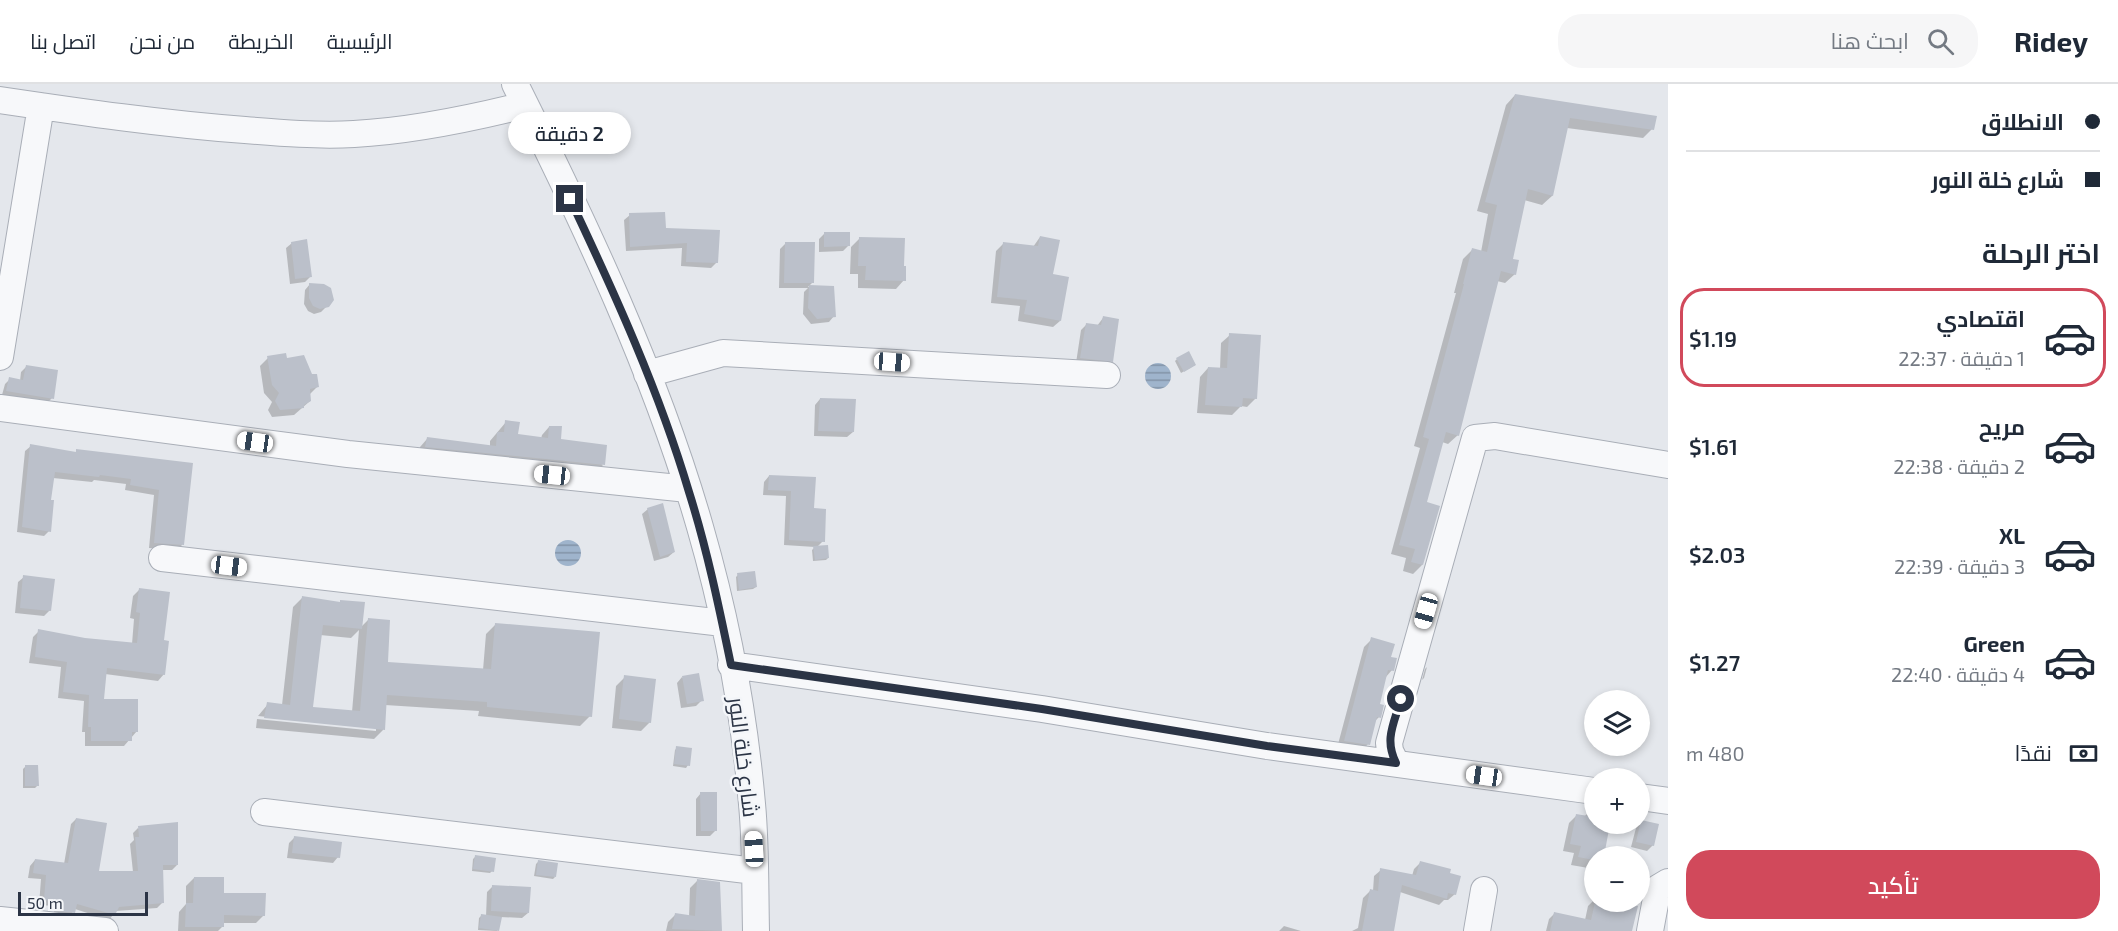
<!DOCTYPE html>
<html lang="ar">
<head>
<meta charset="utf-8">
<style>
  :root { --surface:#fff; --page:#f6f6f7; --text:#1f2937; --muted:#747a83; --line:#e0e1e3; --accent:#d1495b }
  body { margin:0; font-family:"Exo 2",Cairo,sans-serif; background:var(--page); color:var(--text); direction:rtl; height:100vh; display:flex; flex-direction:column; font-size:22px; white-space:nowrap }
  * { box-sizing:border-box; margin:0 }
  p { font-size:20px; color:var(--muted) }
  .icon { flex:none; width:33px; height:33px; fill:none; stroke:currentColor; stroke-width:2; stroke-linecap:round; stroke-linejoin:round }
  .map { position:relative; flex:1; overflow:hidden; direction:ltr }
  .details { display:flex; flex-direction:column; background:var(--surface); width:450px }
  .details>* { flex:none }
  .top-card { display:grid; align-content:center; height:132px; padding:0 18px; background:var(--surface) }
  .buttons { position:absolute; left:1584px; top:606px; display:grid; gap:12px }
  .buttons a { display:grid; place-items:center; width:66px; height:66px; border-radius:50%; background:var(--surface); box-shadow:0 3px 9px #0003; font-size:30px }
  .scale { position:absolute; left:18px; bottom:15px; width:130px; box-sizing:border-box; padding-left:6px; border:3px solid #2b3445; border-top:0; font-size:16px; line-height:21px; white-space:nowrap; color:#2b3445; -webkit-text-stroke:4px #f4f6f9; paint-order:stroke }
  .end { position:absolute; width:27px; height:27px; margin:-14px; border:8px solid #2b3445; background:#fff; box-shadow:0 0 0 3px #fff }
  .from { border-radius:50% }
  .bubble { position:absolute; height:42px; border-radius:21px; background:var(--surface); box-shadow:0 3px 9px #0003; font-size:20px; font-weight:600; line-height:42px; text-align:center; direction:rtl }
  .car { position:absolute; width:18px; height:36px; margin:-18px -9px; border-radius:8px; box-shadow:0 0 4px 2px #0007; background:linear-gradient(#fff 24%,#345 0 40%,#fff 0 76%,#345 0 86%,#fff 0) }
  .top-card b { display:flex; align-items:center; gap:21px; height:57px; font-size:22px }
  .top-card b+b { border-top:2px solid var(--line) }
  .top-card i { width:15px; height:15px; background:var(--text) }
  ul { padding:0; list-style:none }
  li { display:flex; align-items:center; gap:18px; height:99px; margin:0 12px 9px; padding:0 6px; border:3px solid transparent; border-radius:24px }
  li div { flex:1 }
  li b { display:block; font-size:22px }
  li em { font-style:normal; font-weight:600 }
  li.selected { border-color:var(--accent) }
  li>.icon { width:54px; height:54px; stroke-width:1.5 }
  h2 { padding:0 18px; font-size:27px; line-height:72px }
  .pay { display:flex; align-items:center; gap:15px; height:66px; padding:0 18px; font-size:22px }
  .pay p { margin-inline-start:auto }
  .cta { display:flex; gap:12px; margin-top:auto; padding:12px 18px }
  .cta a { flex:1; height:69px; border-radius:24px; background:var(--accent); color:#fff; font-size:24px; font-weight:600; line-height:69px; text-align:center }
  header { display:flex; align-items:center; gap:36px; box-sizing:border-box; height:84px; padding:0 30px; background:var(--surface); border-bottom:2px solid var(--line) }
  header strong { font-size:28px }
  nav { display:flex; gap:33px; margin-inline-start:auto; font-size:21px }
  .search { width:420px; height:54px; background:var(--page); display:flex; align-items:center; gap:15px; box-sizing:border-box; padding:0 21px; border-radius:24px; color:var(--muted); font-size:22px }
  main { display:flex; flex:1; min-height:0 }
  .map>svg:first-child { display:block }
</style>
</head>
<body>
<header>
<strong>Ridey</strong>
<div class="search"><svg class="icon" aria-label="search" viewBox="0 0 24 24"><circle cx="10" cy="10" r="6"/><path d="M15 15l6 6"/></svg>ابحث هنا</div>
<nav><a>الرئيسية</a><a>الخريطة</a><a>من نحن</a><a>اتصل بنا</a></nav>
</header>
<main>
<section class="details">
<div class="top-card">
<b><i class="from"></i>الانطلاق</b>
<b><i></i>شارع خلة النور</b>
</div>
<h2>اختر الرحلة</h2>
<ul>
<li class="selected"><svg class="icon" aria-label="car" viewBox="0 0 24 24"><path d="M5 17H2v-5l4-1 3-4h7l3 4 3 1v5h-3M9 17h6M6 11h13"/><circle cx="7" cy="17" r="2"/><circle cx="17" cy="17" r="2"/></svg><div><b>اقتصادي</b><p>1 دقيقة · 22:37</p></div><em>$1.19</em></li>
<li><svg class="icon" aria-label="car" viewBox="0 0 24 24"><path d="M5 17H2v-5l4-1 3-4h7l3 4 3 1v5h-3M9 17h6M6 11h13"/><circle cx="7" cy="17" r="2"/><circle cx="17" cy="17" r="2"/></svg><div><b>مريح</b><p>2 دقيقة · 22:38</p></div><em>$1.61</em></li>
<li><svg class="icon" aria-label="car" viewBox="0 0 24 24"><path d="M5 17H2v-5l4-1 3-4h7l3 4 3 1v5h-3M9 17h6M6 11h13"/><circle cx="7" cy="17" r="2"/><circle cx="17" cy="17" r="2"/></svg><div><b>XL</b><p>3 دقيقة · 22:39</p></div><em>$2.03</em></li>
<li><svg class="icon" aria-label="car" viewBox="0 0 24 24"><path d="M5 17H2v-5l4-1 3-4h7l3 4 3 1v5h-3M9 17h6M6 11h13"/><circle cx="7" cy="17" r="2"/><circle cx="17" cy="17" r="2"/></svg><div><b>Green</b><p>4 دقيقة · 22:40</p></div><em>$1.27</em></li>
</ul>
<div class="pay"><svg class="icon" aria-label="cash" viewBox="0 0 24 24"><path d="M3 7h18v10H3z"/><circle cx="12" cy="12" r="2"/></svg>نقدًا<p>480 m</p></div>
<div class="cta"><a>تأكيد</a></div>
</section>
<div class="map">
<svg width="1668" height="847" viewBox="0 0 1668 847">
  <defs>
    <pattern id="water-rules" width="6" height="5" patternUnits="userSpaceOnUse" patternTransform="scale(1.5)"><rect width="6" height="5" fill="#9fb4cc"/><path d="M0 2.5h6" fill="none" stroke="#8293a7"/></pattern>
  </defs>
  <rect width="100%" height="100%" fill="#e4e7ec"/>
  <path fill="url(#water-rules)" d="M1145 292a13 13 0 1 1 26 0a13 13 0 1 1-26 0Z
    M555 469a13 13 0 1 1 26 0a13 13 0 1 1-26 0Z"/>
  <path fill="#0003" fill-rule="evenodd" d="M 1515,11 L 1652,45 L 1643,54 L 1567,44 L 1552,112 L 1542,121 L 1524,116 L 1511,176 L 1515,190 L 1505,199 L 1497,197 L 1458,351 L 1448,360 L 1442,358 L 1426,419 L 1422,481 L 1413,490 L 1403,487 L 1406,474 L 1391,470 L 1420,364 L 1414,362 L 1456,209 L 1454,209 L 1463,175 L 1472,166 L 1481,168 L 1488,130 L 1477,127 L 1506,21 Z
    M 630,131 L 664,145 L 718,147 L 717,178 L 711,184 L 681,182 L 682,164 L 626,167 L 624,136 Z
    M 824,150 L 848,162 L 843,167 L 819,168 L 819,155 Z
    M 1040,153 L 1052,191 L 1060,237 L 1053,243 L 1018,237 L 1020,222 L 991,219 L 996,167 L 1003,160 L 1033,163 Z
    M 860,154 L 902,183 L 904,196 L 896,205 L 858,204 L 858,190 L 850,190 L 851,163 Z
    M 292,159 L 310,193 L 305,198 L 290,200 L 286,164 Z
    M 786,159 L 812,199 L 808,203 L 833,204 L 834,232 L 829,238 L 811,240 L 803,230 L 804,208 L 808,204 L 779,204 L 780,165 Z
    M 310,200 L 327,222 L 321,228 L 314,230 L 308,227 L 304,220 L 305,206 Z
    M 1103,234 L 1111,277 L 1106,282 L 1076,279 L 1081,246 L 1086,241 L 1097,242 Z
    M 1230,251 L 1256,314 L 1247,323 L 1241,322 L 1232,331 L 1197,329 L 1200,293 L 1208,284 L 1220,285 L 1221,259 Z
    M 268,274 L 285,275 L 311,291 L 317,303 L 309,311 L 310,317 L 294,331 L 272,333 L 268,326 L 272,318 L 264,309 L 260,282 Z
    M 1177,275 L 1195,281 L 1181,289 L 1175,277 Z
    M 26,283 L 52,314 L 47,319 L 2,311 L 5,300 L 10,295 L 20,297 L 21,288 Z
    M 820,315 L 853,348 L 847,353 L 814,352 L 815,321 Z
    M 506,338 L 517,351 L 541,355 L 542,351 L 549,343 L 560,357 L 603,381 L 596,388 L 419,370 L 420,363 L 427,355 L 490,363 L 490,357 Z
    M 31,362 L 75,369 L 77,366 L 191,380 L 182,461 L 177,466 L 149,464 L 154,411 L 125,406 L 126,400 L 94,396 L 92,398 L 53,394 L 50,417 L 49,447 L 44,452 L 17,448 L 25,367 Z
    M 769,392 L 814,395 L 813,426 L 823,457 L 817,463 L 828,474 L 826,476 L 813,477 L 812,466 L 815,463 L 784,461 L 786,412 L 763,411 L 764,398 Z
    M 648,425 L 674,468 L 668,473 L 654,477 L 642,430 Z
    M 738,491 L 756,503 L 753,505 L 737,507 L 736,493 Z
    M 24,493 L 50,526 L 44,532 L 15,529 L 18,498 Z
    M 139,506 L 162,557 L 164,590 L 158,597 L 105,590 L 102,616 L 137,647 L 124,662 L 85,662 L 85,648 L 82,648 L 84,617 L 58,614 L 61,583 L 29,579 L 33,553 L 39,547 L 85,555 L 132,560 L 134,535 L 130,534 L 133,512 Z
    M 302,514 L 361,543 L 368,536 L 386,580 L 483,586 L 486,550 L 496,540 L 590,632 L 580,642 L 478,632 L 479,627 L 385,621 L 383,646 L 374,655 L 256,644 L 257,635 L 376,647 L 376,644 L 258,632 L 268,620 L 282,621 L 293,523 ZM 359,546 L 352,628 L 311,624 L 320,551 L 351,554 Z
    M 1372,555 L 1389,574 L 1392,586 L 1385,594 L 1378,621 L 1379,633 L 1374,638 L 1368,660 L 1361,668 L 1337,664 L 1364,563 Z
    M 1427,583 L 1424,594 L 1422,596 L 1425,585 Z
    M 625,593 L 650,638 L 641,647 L 612,644 L 616,602 Z
    M 682,593 L 702,616 L 696,622 L 681,624 L 677,599 Z
    M 677,664 L 688,681 L 686,684 L 673,682 L 675,666 Z
    M 25,683 L 38,701 L 35,704 L 23,704 L 23,685 Z
    M 701,709 L 716,746 L 710,752 L 696,752 L 696,715 Z
    M 1588,729 L 1594,730 L 1594,740 L 1609,740 L 1603,766 L 1638,772 L 1594,772 L 1594,785 L 1571,781 L 1574,769 L 1563,767 L 1569,739 L 1577,731 L 1584,733 Z
    M 76,735 L 97,788 L 133,788 L 130,760 L 134,756 L 133,749 L 138,744 L 177,781 L 172,786 L 162,786 L 162,819 L 157,824 L 116,827 L 109,836 L 75,825 L 69,833 L 53,832 L 55,822 L 39,821 L 41,795 L 28,794 L 30,782 L 35,776 L 64,780 L 71,740 Z
    M 1641,738 L 1653,761 L 1647,767 L 1631,763 L 1636,744 Z
    M 294,754 L 338,773 L 333,779 L 287,774 L 289,759 Z
    M 476,772 L 492,787 L 490,789 L 472,787 L 473,775 Z
    M 538,778 L 555,793 L 553,795 L 534,792 L 536,780 Z
    M 1420,779 L 1455,810 L 1448,816 L 1444,816 L 1439,821 L 1400,808 L 1385,847 L 1352,847 L 1358,844 L 1363,814 L 1370,807 L 1373,807 L 1374,792 L 1381,786 L 1412,792 L 1414,785 Z
    M 194,794 L 223,811 L 264,831 L 256,839 L 222,839 L 222,843 L 218,847 L 178,847 L 179,828 L 186,820 L 186,802 Z
    M 697,797 L 719,799 L 721,847 L 666,847 L 668,838 L 676,830 L 689,833 L 690,804 Z
    M 493,802 L 528,829 L 522,834 L 500,833 L 497,847 L 478,846 L 479,834 L 482,831 L 486,832 L 487,808 Z
    M 1594,816 L 1633,818 L 1631,847 L 1546,847 L 1549,835 L 1554,830 L 1585,836 L 1588,822 Z
    M 1284,842 L 1301,847 L 1279,847 Z"/>
  <path fill="#bbc0ca" d="M 1515,10 L 1657,32 L 1654,46 L 1570,34 L 1553,112 L 1528,105 L 1513,175 L 1519,176 L 1516,191 L 1501,187 L 1459,352 L 1446,348 L 1427,418 L 1440,422 L 1423,481 L 1411,478 L 1415,465 L 1399,461 L 1429,355 L 1423,353 L 1464,200 L 1463,200 L 1472,164 L 1487,168 L 1497,121 L 1485,118 Z
    M 665,128 L 666,144 L 720,146 L 718,179 L 686,178 L 687,159 L 630,163 L 629,129 Z
    M 824,148 L 850,148 L 850,162 L 824,163 Z
    M 1040,152 L 1060,156 L 1053,190 L 1069,193 L 1061,237 L 1024,230 L 1027,216 L 997,213 L 1003,158 L 1038,162 Z
    M 859,153 L 905,154 L 904,182 L 906,182 L 906,197 L 865,196 L 866,182 L 858,182 Z
    M 307,155 L 312,193 L 295,195 L 291,158 Z
    M 785,158 L 815,158 L 814,199 L 784,199 Z
    M 309,199 L 324,200 L 331,204 L 334,216 L 329,223 L 320,225 L 313,222 L 309,214 Z
    M 809,201 L 834,202 L 836,233 L 817,235 L 808,224 Z
    M 1103,232 L 1119,235 L 1113,278 L 1080,274 L 1086,239 L 1101,241 Z
    M 1229,249 L 1261,251 L 1257,315 L 1243,314 L 1242,323 L 1205,321 L 1208,283 L 1227,284 Z
    M 1189,267 L 1196,281 L 1184,288 L 1176,274 Z
    M 286,269 L 287,274 L 304,271 L 312,290 L 317,290 L 319,303 L 310,305 L 311,317 L 304,321 L 304,324 L 280,326 L 275,317 L 279,309 L 272,301 L 267,272 Z
    M 26,281 L 58,286 L 54,315 L 6,307 L 9,293 L 23,296 Z
    M 820,314 L 856,315 L 854,348 L 818,347 Z
    M 505,336 L 520,338 L 518,350 L 548,354 L 549,342 L 562,342 L 561,355 L 607,361 L 605,381 L 425,363 L 427,353 L 496,362 L 497,348 L 504,348 Z
    M 30,360 L 76,368 L 76,365 L 193,379 L 184,461 L 154,459 L 159,406 L 130,401 L 131,395 L 100,391 L 99,393 L 55,388 L 51,416 L 54,416 L 51,448 L 22,443 Z
    M 769,391 L 816,393 L 814,424 L 826,425 L 825,458 L 789,456 L 791,407 L 768,406 Z
    M 663,419 L 675,468 L 660,473 L 647,424 Z
    M 828,461 L 829,474 L 815,476 L 813,462 Z
    M 755,487 L 757,503 L 739,506 L 737,489 Z
    M 23,491 L 55,495 L 51,527 L 20,524 Z
    M 139,504 L 170,508 L 164,556 L 169,557 L 165,591 L 107,584 L 104,615 L 138,615 L 138,648 L 132,648 L 132,657 L 91,657 L 91,643 L 88,643 L 89,611 L 63,608 L 67,578 L 35,573 L 38,545 L 85,554 L 137,559 L 140,529 L 136,528 Z
    M 302,512 L 340,518 L 340,516 L 365,518 L 362,545 L 323,541 L 313,623 L 360,627 L 368,534 L 390,536 L 388,578 L 491,585 L 495,539 L 600,548 L 592,633 L 487,623 L 487,618 L 387,611 L 385,646 L 264,634 L 267,618 L 290,621 Z
    M 1371,553 L 1395,560 L 1391,573 L 1397,574 L 1394,587 L 1388,586 L 1380,620 L 1384,621 L 1381,634 L 1377,633 L 1370,661 L 1344,657 Z
    M 699,589 L 704,617 L 687,620 L 682,592 Z
    M 624,591 L 656,595 L 651,639 L 619,635 Z
    M 676,662 L 692,664 L 690,682 L 674,680 Z
    M 25,681 L 38,681 L 39,702 L 25,702 Z
    M 700,708 L 717,708 L 717,747 L 701,747 Z
    M 1576,730 L 1594,733 L 1594,740 L 1610,740 L 1604,772 L 1594,772 L 1594,776 L 1578,773 L 1581,762 L 1570,760 Z
    M 76,734 L 107,739 L 99,787 L 138,787 L 135,753 L 139,753 L 138,742 L 178,738 L 178,781 L 163,781 L 164,819 L 119,823 L 115,831 L 77,820 L 75,829 L 58,827 L 60,817 L 44,816 L 46,791 L 33,789 L 35,775 L 68,779 Z
    M 1641,736 L 1659,740 L 1654,762 L 1636,758 Z
    M 294,752 L 342,758 L 340,774 L 292,769 Z
    M 475,771 L 496,774 L 494,788 L 473,785 Z
    M 538,776 L 558,779 L 556,793 L 536,791 Z
    M 1420,777 L 1451,785 L 1450,789 L 1461,792 L 1456,811 L 1448,809 L 1447,815 L 1402,801 L 1394,847 L 1362,847 L 1370,805 L 1378,807 L 1380,784 L 1416,791 Z
    M 194,793 L 224,793 L 224,809 L 266,809 L 265,832 L 224,831 L 224,843 L 185,843 L 186,819 L 193,819 Z
    M 697,795 L 720,798 L 722,847 L 672,845 L 675,829 L 695,832 Z
    M 492,801 L 531,803 L 529,829 L 491,827 Z
    M 1595,818 L 1618,818 L 1638,822 L 1632,847 L 1550,847 L 1554,828 L 1591,836 Z
    M 481,830 L 502,833 L 499,847 L 479,844 Z"/>
  <g fill="none" stroke-linecap="round" stroke-linejoin="round">
    <defs>
      <path id="minor" d="M 515,0 C 586,142 656,290 700,443 C 726,533 744,628 752,720 C 756,762 755,805 756,847
        M 0,16 C 81,28 163,40 245,46 C 281,49 318,52 354,50 C 412,47 469,35 525,21
        M 0,273 L 41,22
        M 647,290 L 723,269 L 1107,291
        M 0,324 L 348,370 L 688,405
        M 162,474 L 723,539
        M 731,581 L 1042,625 L 1267,662 L 1594,707
        M 1396,679 L 1390,667 L 1389,659 L 1475,354 L 1495,352 L 1668,381
        M 1640,713 L 1668,717
        M 264,728 C 428,748 592,766 755,787
        M 0,836 L 105,847
        M 1477,847 L 1484,806
        M 1650,847 L 1658,804 L 1668,798"/>
    </defs>
    <use href="#minor" stroke="#a9aeb7" stroke-width="28"/>
    <use href="#minor" stroke="#f7f8fa" stroke-width="26"/>
  </g>
  <g fill="none" stroke-linecap="round" stroke-linejoin="round">
    <path stroke="#2b3445" stroke-width="8" d="M 570,115 C 615,210 659,307 689,408 C 707,465 719,523 731,581 L 1042,625 L 1267,662 L 1396,679 C 1384,655 1394,640 1401,615"/>
  </g>
  <g text-anchor="middle" stroke-width="5" stroke-linejoin="round" paint-order="stroke">
    <g font-size="22" fill="#2b3445" stroke="#f4f6f9">
      <text transform="translate(744 673) rotate(83)" y="8">شارع خلة النور</text>
    </g>
  </g>
</svg>
<div class="buttons">
<a><svg class="icon" aria-label="layers" viewBox="0 0 24 24"><path d="M12 4l9 5-9 5-9-5zM3 14l9 5 9-5"/></svg></a>
<a>+</a>
<a>−</a>
</div>
<div class="scale">50 m</div>
<i class="end from" style="left:1401px;top:615px"></i>
<i class="end" style="left:570px;top:115px"></i>
<div class="bubble" style="left:508px;top:28px;width:123px">2 دقيقة</div>
<i class="car" style="left:892px;top:278px;rotate:94deg"></i>
<i class="car" style="left:255px;top:358px;rotate:278deg"></i>
<i class="car" style="left:552px;top:391px;rotate:276deg"></i>
<i class="car" style="left:229px;top:482px;rotate:97deg"></i>
<i class="car" style="left:1426px;top:527px;rotate:196deg"></i>
<i class="car" style="left:1484px;top:692px;rotate:278deg"></i>
<i class="car" style="left:754px;top:765px;rotate:357deg"></i>
</div>
</main>
</body>
</html>
